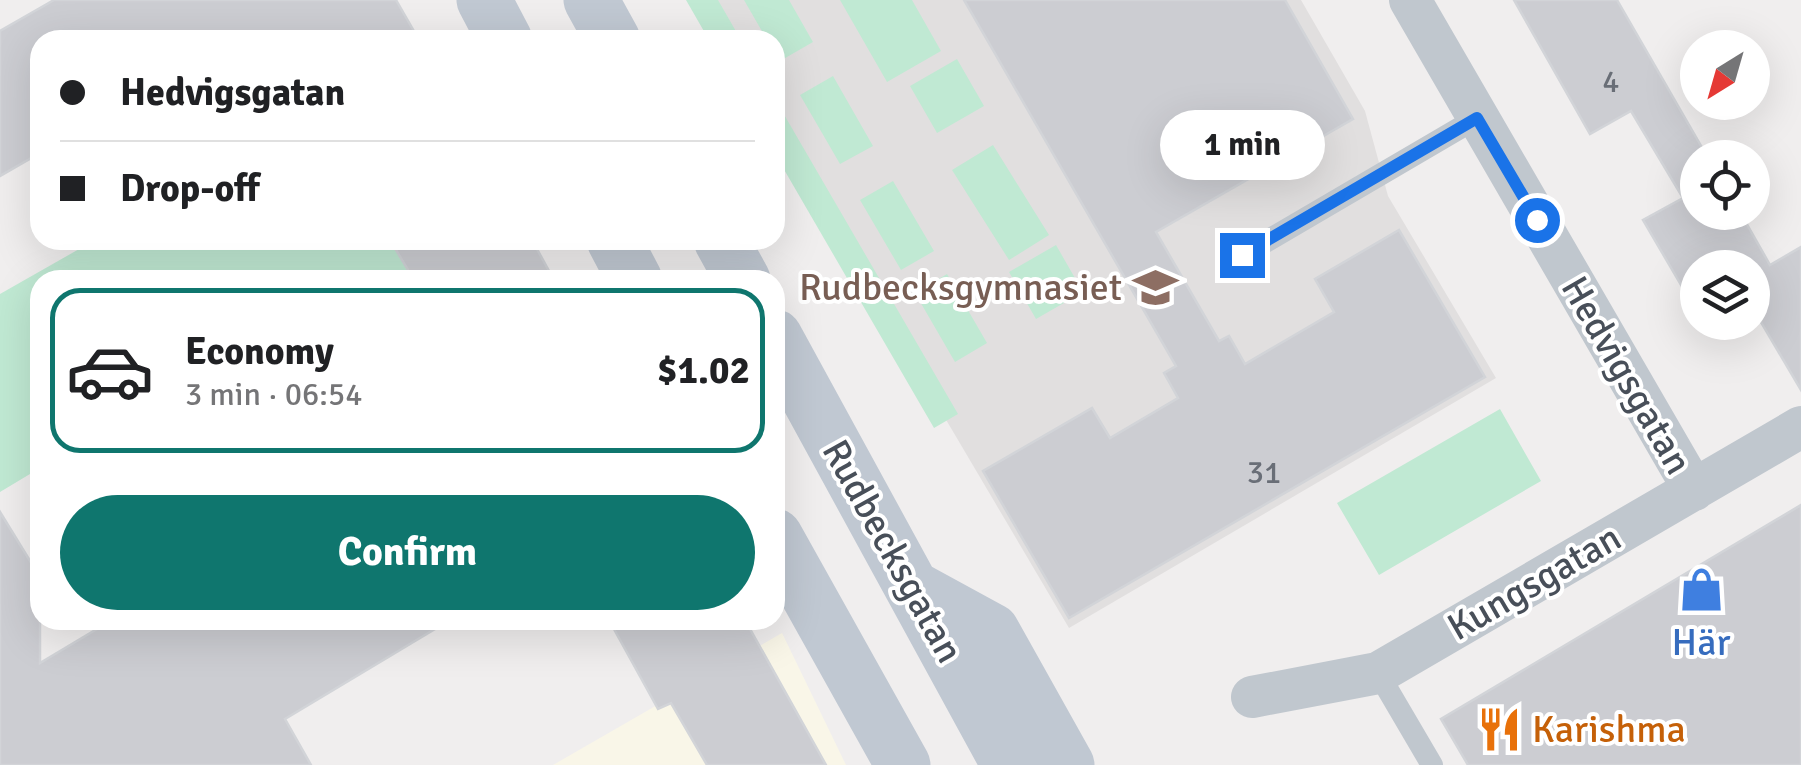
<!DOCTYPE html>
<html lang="en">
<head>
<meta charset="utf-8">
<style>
  :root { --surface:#fff; --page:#f2f2f2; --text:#202124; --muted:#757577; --line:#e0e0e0; --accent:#0f766e }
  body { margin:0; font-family:Signika,sans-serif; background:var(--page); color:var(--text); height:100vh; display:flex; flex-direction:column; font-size:38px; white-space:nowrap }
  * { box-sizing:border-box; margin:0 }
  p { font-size:32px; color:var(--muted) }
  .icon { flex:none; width:55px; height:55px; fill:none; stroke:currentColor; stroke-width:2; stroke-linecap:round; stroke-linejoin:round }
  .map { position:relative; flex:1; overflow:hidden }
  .panel { position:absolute; left:30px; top:270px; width:755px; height:360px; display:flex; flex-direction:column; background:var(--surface); border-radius:30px; box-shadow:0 10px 40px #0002 }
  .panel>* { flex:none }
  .top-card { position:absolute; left:30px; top:30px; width:755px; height:220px; border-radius:30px; box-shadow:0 10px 40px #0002; display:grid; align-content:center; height:220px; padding:0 30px; background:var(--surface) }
  .needle { width:65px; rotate:217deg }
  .buttons { position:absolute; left:1680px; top:30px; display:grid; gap:20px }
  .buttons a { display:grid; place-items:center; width:90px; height:90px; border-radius:50%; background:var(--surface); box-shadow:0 10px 40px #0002; font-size:50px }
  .end { position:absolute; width:45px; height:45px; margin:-22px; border:12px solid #1a73e8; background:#fff; box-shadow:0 0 0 5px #fff }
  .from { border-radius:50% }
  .bubble { position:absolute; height:70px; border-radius:35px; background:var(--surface); box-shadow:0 10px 40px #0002; font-size:32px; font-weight:700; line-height:70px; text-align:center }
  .top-card b { display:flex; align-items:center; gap:35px; height:95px; font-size:38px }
  .top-card b+b { border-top:2px solid var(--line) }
  .top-card i { width:25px; height:25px; background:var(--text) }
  ul { padding:18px 0 0; list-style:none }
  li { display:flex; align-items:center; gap:30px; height:165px; margin:0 20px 15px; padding:0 10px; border:5px solid transparent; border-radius:30px }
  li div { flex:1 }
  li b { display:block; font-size:38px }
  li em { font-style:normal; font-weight:700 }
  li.current { border-color:var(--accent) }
  li>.icon { width:90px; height:90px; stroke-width:1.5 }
  .primary-button { display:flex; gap:20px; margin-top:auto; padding:20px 30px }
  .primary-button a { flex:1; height:115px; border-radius:60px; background:var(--accent); color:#fff; font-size:40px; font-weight:700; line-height:115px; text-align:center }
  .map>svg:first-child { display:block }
</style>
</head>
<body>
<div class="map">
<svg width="1801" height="765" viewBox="0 0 1801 765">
  <rect width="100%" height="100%" fill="#f0eeee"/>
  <path fill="#f9f6e8" d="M 782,633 L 846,765 L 553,765 Z"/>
  <path fill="#e1dfdf" d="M 699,0 L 1301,0 L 1365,111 L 1388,196 L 1496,378 L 1069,628 L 775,130 L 775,40 L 722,40 Z"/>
  <path fill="#c0e9d3" d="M 686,0 L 718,0 L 741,40 L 709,40 Z
    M 744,0 L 789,0 L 813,42 L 780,61 L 775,53 L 775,40 L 767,40 Z
    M 840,0 L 912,0 L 941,51 L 887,82 Z
    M 957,59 L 984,106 L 937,133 L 910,86 Z
    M 833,76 L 873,146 L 840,164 L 800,95 Z
    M 775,99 L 958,414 L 934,428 L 775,154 Z
    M 993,145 L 1049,235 L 1009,260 L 952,170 Z
    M 893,181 L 934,251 L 901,270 L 860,200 Z
    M 95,240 L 391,240 L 414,280 L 40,280 L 40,468 L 0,492 L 0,294 Z
    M 1056,245 L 1083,292 L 1036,319 L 1009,272 Z
    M 947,274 L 987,343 L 955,362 L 915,293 Z
    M 1500,409 L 1541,481 L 1379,575 L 1337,503 Z"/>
  <path fill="#cccdd2" stroke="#d2d4d8" stroke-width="2.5" d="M 54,0 L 396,0 L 419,40 L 40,40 L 40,153 L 0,176 L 0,31 Z
    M 964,0 L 1285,0 L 1353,119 L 1156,232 L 1219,341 L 1229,336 L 1245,364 L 1334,312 L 1315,279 L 1399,230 L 1485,377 L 1069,618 L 983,471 L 1092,408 L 1110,438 L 1178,398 L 1164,373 L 1176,366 Z
    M 1514,0 L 1617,0 L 1708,158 L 1698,158 L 1698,212 L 1740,212 L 1770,265 L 1801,247 L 1801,390 L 1752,307 L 1752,268 L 1698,268 L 1698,314 L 1643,220 L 1683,198 L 1631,111 L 1590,134 Z
    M 390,240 L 532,240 L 554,280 L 414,280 Z
    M 1801,505 L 1801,765 L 1468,765 L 1441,719 Z
    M 0,512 L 40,577 L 40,663 L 112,620 L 450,620 L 285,719 L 311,765 L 0,765 Z
    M 609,620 L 745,620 L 826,765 L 707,765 L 671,703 L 658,709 Z"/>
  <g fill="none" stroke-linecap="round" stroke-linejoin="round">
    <path stroke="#c0c7ce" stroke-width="22" d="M 1243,255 L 1477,118
      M 1378,673 L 1432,765"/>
    <path stroke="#c0c7ce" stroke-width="42" d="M 1410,0 L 1694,490
      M 1252,697 L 1378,673 L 1801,427"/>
    <path stroke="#c0c8d2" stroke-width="55" d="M 484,0 L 505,40
      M 591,0 L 613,40
      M 614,240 L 635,280
      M 721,240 L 743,280
      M 775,337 L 1009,765
      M 775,536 L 903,765
      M 915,589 L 992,631 L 1067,765"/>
  </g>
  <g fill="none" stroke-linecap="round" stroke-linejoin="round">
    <path stroke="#1a73e8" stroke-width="12" d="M 1242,255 L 1477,118 L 1537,220"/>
  </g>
  <defs>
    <symbol id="school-bare" viewBox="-9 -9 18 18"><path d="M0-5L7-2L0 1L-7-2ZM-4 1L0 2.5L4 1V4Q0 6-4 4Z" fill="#8d6e63" stroke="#fff" stroke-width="2.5" paint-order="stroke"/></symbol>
    <symbol id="shop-bare" viewBox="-9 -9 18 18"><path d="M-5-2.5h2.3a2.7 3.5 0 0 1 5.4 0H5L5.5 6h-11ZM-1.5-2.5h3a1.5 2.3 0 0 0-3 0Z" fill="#3f7fe0" stroke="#fff" stroke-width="2.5" paint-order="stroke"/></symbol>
    <symbol id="restaurant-bare" viewBox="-9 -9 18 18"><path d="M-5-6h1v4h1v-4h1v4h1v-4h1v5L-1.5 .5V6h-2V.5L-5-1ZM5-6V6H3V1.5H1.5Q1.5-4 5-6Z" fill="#e8710a" stroke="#fff" stroke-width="2.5" paint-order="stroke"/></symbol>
  </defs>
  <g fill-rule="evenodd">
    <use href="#school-bare" x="1124" y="256" width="63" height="63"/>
    <use href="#shop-bare" x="1670" y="558" width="63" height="63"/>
    <use href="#restaurant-bare" x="1468" y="698" width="63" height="63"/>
  </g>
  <g text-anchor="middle" stroke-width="8" stroke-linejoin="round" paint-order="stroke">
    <g font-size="32" fill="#696e77">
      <text x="1611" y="92">4</text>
      <text x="1264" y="483">31</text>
    </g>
    <g font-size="38" fill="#785e54" stroke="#fff" text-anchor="end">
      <text x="1122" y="300">Rudbecksgymnasiet</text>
    </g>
    <g font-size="38" fill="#484f59" stroke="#fff">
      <text transform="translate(1627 375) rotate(60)" y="13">Hedvigsgatan</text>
      <text transform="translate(893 551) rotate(61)" y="13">Rudbecksgatan</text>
      <text transform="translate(1534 582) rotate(-30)" y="13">Kungsgatan</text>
    </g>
    <g font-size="38" fill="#366cbe" stroke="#fff">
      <text x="1701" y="655">Här</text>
    </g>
    <g font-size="38" fill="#c56008" stroke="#fff" text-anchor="start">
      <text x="1532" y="742">Karishma</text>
    </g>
  </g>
</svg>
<div class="buttons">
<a><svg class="needle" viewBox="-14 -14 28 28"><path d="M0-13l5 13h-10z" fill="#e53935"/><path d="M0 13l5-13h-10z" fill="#757577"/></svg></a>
<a><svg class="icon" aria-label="locate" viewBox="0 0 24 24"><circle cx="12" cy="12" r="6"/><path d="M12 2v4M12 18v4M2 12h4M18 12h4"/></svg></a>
<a><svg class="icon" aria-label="layers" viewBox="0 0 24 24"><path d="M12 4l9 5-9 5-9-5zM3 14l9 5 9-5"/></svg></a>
</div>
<i class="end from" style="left:1537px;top:220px"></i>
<i class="end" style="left:1242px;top:255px"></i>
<div class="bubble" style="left:1160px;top:110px;width:165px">1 min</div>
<div class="top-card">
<b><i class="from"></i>Hedvigsgatan</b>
<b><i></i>Drop-off</b>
</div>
<section class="panel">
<ul>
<li class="current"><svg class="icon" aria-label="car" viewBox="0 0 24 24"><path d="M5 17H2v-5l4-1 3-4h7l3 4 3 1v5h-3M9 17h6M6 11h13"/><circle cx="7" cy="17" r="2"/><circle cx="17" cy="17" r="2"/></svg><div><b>Economy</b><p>3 min · 06:54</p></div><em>$1.02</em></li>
</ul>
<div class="primary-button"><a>Confirm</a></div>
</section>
</div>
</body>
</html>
